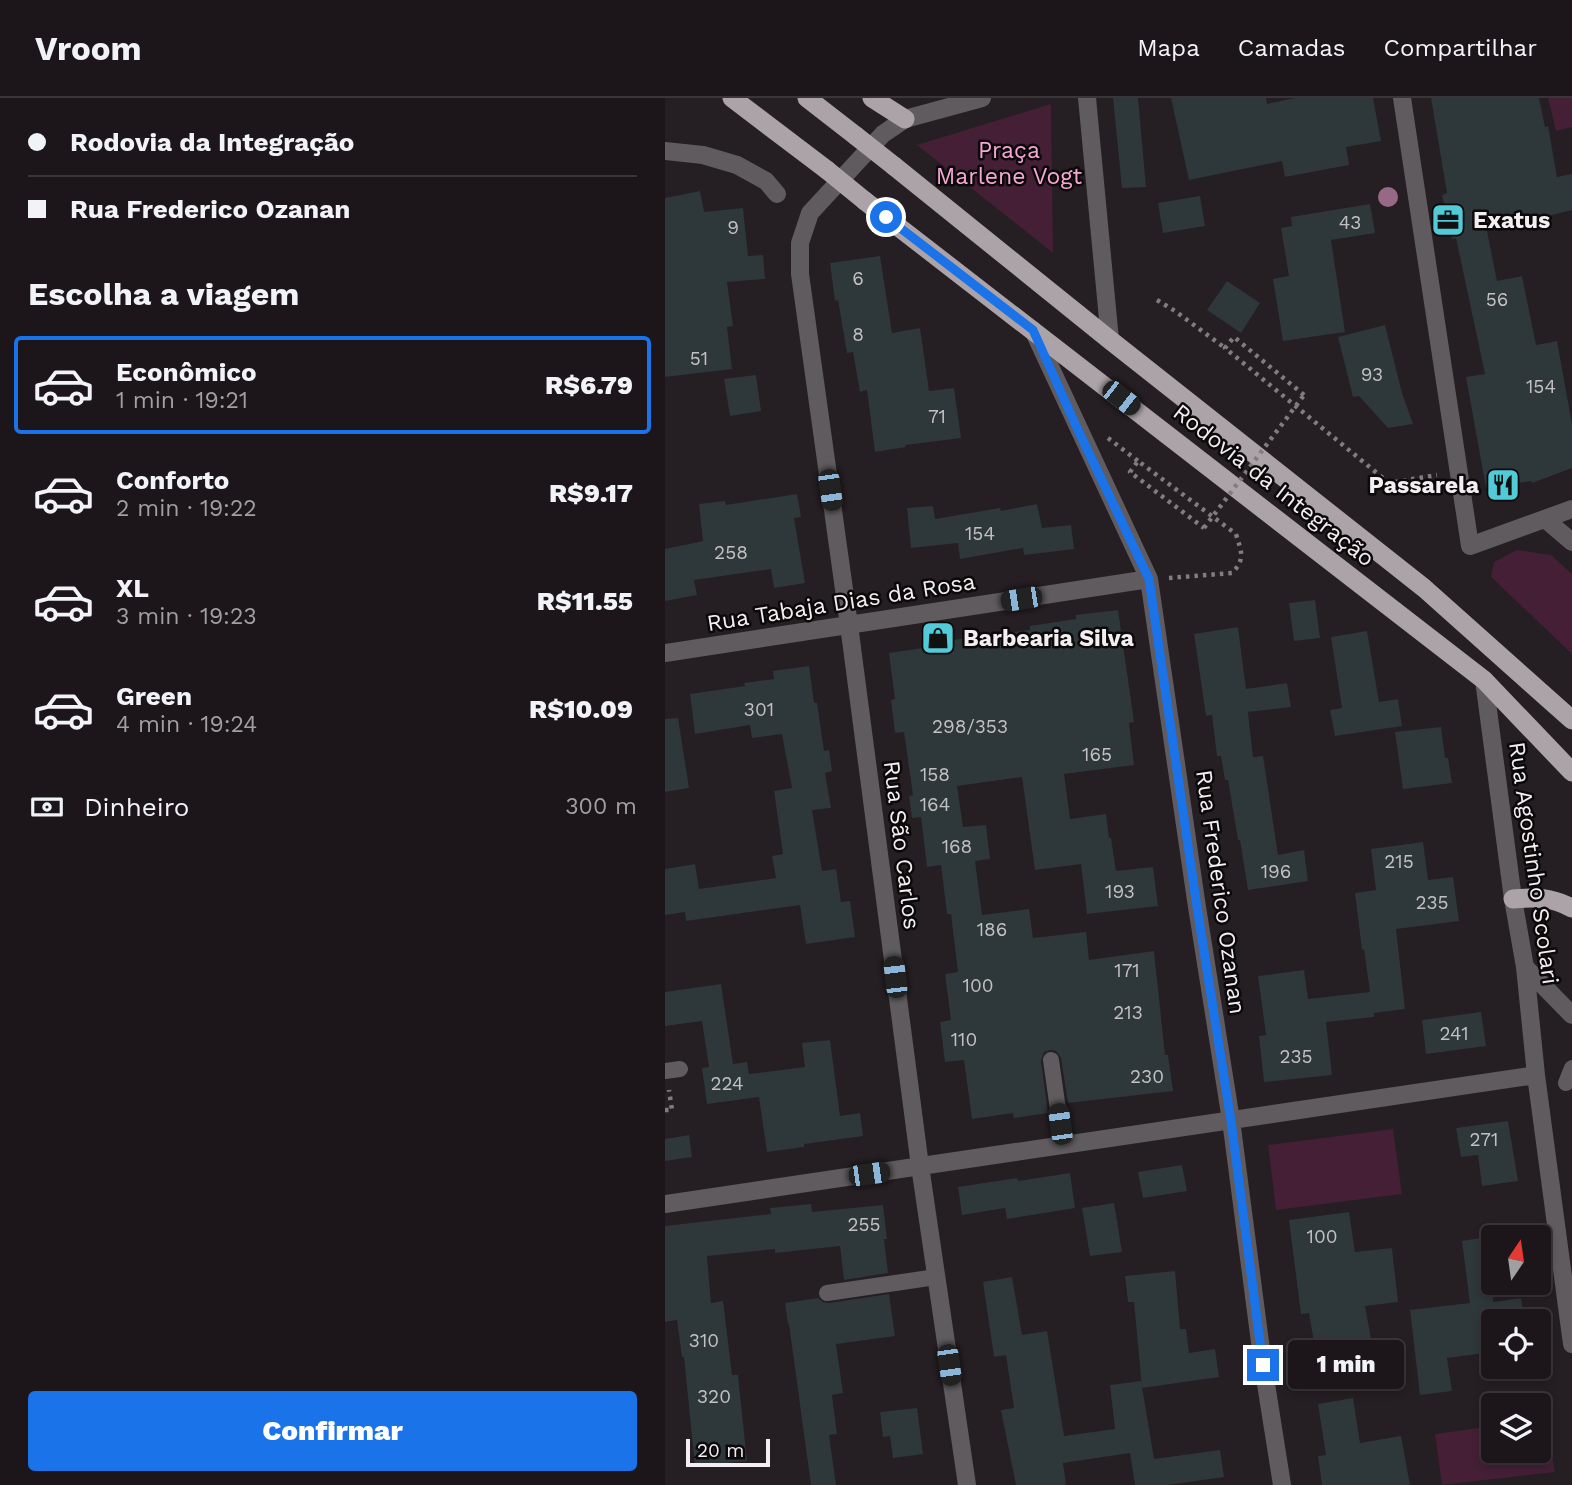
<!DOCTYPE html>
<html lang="pt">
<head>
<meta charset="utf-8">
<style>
  :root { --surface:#1c161a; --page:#251f23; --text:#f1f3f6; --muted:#a09fa2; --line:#3a3539; --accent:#1a73e8 }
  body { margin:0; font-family:"Work Sans",sans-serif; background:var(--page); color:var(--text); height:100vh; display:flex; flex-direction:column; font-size:26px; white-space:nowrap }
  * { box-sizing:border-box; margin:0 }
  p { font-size:23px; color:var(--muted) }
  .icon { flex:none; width:38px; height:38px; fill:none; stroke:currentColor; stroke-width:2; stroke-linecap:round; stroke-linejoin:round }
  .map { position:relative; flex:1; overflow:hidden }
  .drawer { display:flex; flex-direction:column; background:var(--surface); width:665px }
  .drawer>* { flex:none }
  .banner { display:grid; align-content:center; height:154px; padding:0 28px; background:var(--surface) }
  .needle { width:46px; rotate:13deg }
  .controls { position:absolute; left:816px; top:1127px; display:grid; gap:14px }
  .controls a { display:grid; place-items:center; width:70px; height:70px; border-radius:7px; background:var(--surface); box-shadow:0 4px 10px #0003,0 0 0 2px var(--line); font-size:35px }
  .scale { position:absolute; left:21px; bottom:18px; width:84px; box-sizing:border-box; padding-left:7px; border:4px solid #f3eef1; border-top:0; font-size:19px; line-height:24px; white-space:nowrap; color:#f3eef1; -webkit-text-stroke:5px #0c090a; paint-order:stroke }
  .end { position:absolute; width:32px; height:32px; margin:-16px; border:9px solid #1a73e8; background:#fff; box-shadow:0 0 0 4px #fff }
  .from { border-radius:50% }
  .bubble { position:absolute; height:49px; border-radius:7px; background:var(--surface); box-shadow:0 4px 10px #0003,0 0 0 2px var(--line); font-size:23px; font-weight:800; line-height:49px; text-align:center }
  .car { position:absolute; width:21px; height:42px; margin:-21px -10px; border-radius:9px; box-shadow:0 0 5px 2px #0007; background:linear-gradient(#222 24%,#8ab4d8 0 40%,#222 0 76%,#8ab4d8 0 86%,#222 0) }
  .banner b { display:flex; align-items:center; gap:24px; height:66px; font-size:26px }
  .banner b+b { border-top:2px solid var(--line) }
  .banner i { width:18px; height:18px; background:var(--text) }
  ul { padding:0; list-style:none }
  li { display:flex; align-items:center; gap:21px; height:98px; margin:0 14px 10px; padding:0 14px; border:4px solid transparent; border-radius:7px }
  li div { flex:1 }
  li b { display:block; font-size:26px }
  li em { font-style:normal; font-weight:800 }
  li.current { border-color:var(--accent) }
  li>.icon { width:63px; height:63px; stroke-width:1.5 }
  h2 { padding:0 28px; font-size:32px; line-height:84px }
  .pay { display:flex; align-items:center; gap:18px; height:77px; padding:0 28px; font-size:26px }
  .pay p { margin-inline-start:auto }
  .action { display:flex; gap:14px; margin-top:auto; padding:14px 28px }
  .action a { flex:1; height:80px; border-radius:7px; background:var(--accent); color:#fff; font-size:28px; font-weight:800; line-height:80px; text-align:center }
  header { display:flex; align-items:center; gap:42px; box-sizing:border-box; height:98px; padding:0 35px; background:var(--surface); border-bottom:2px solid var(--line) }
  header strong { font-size:33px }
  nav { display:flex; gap:38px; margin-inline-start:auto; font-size:24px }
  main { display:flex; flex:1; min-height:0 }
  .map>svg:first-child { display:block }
</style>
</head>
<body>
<header>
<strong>Vroom</strong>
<nav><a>Mapa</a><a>Camadas</a><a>Compartilhar</a></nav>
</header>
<main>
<section class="drawer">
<div class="banner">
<b><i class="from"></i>Rodovia da Integração</b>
<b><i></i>Rua Frederico Ozanan</b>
</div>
<h2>Escolha a viagem</h2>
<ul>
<li class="current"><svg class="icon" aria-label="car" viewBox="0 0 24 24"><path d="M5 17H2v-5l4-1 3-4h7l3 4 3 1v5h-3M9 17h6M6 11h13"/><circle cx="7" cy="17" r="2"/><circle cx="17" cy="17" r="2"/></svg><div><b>Econômico</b><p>1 min · 19:21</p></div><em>R$6.79</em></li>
<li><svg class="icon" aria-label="car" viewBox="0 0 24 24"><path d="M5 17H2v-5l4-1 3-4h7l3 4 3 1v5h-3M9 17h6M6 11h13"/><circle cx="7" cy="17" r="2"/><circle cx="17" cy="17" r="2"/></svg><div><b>Conforto</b><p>2 min · 19:22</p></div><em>R$9.17</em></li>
<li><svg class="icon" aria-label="car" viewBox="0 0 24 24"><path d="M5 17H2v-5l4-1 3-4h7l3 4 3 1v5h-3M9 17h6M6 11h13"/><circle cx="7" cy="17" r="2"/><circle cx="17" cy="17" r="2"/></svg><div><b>XL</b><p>3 min · 19:23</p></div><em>R$11.55</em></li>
<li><svg class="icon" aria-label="car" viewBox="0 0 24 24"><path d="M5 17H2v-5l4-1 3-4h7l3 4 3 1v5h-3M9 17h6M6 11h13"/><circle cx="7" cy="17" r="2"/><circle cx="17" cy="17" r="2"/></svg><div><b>Green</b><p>4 min · 19:24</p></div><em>R$10.09</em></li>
</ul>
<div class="pay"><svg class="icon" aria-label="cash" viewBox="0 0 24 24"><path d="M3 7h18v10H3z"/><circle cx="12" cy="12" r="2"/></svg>Dinheiro<p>300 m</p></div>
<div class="action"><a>Confirmar</a></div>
</section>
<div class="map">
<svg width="907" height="1387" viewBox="0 0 907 1387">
  <rect width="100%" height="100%" fill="#251e22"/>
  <path fill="#441f36" d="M 883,0 L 907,0 L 907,29 L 891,33 Z
    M 386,6 L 388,155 L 252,47 Z
    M 852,452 L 886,457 L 907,476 L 907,556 L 826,479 L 829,464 Z
    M 728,1031 L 737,1096 L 611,1112 L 603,1047 Z
    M 881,1321 L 890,1374 L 777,1387 L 770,1336 L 828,1328 L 828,1353 L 873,1353 L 873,1322 Z"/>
  <path fill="#2e3739" d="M 448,0 L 473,0 L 481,89 L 457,90 Z
    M 506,0 L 601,0 L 602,6 L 630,0 L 708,0 L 716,43 L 681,49 L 684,67 L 620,79 L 617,63 L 524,82 Z
    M 766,0 L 874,0 L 880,29 L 883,28 L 892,79 L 907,76 L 907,112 L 822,133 L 832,183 L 857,178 L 871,247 L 892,243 L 907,326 L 907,370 L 867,385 L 866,383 L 821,390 L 801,279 L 820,276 L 791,140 L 787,141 L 777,97 L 782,95 Z
    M 35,93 L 39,114 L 78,110 L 83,158 L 98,157 L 100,181 L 62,184 L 68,228 L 62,229 L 67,271 L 0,279 L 0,100 Z
    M 535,98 L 540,128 L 498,135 L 493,105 Z
    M 705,106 L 710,135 L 666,142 L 680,234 L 618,243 L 608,181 L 624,178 L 616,130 L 627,128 L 626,119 Z
    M 215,158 L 227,235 L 255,230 L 264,293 L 289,290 L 296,340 L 240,347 L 241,349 L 210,354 L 202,292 L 195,294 L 188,254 L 182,255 L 173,202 L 170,203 L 165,165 Z
    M 562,183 L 595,205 L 576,235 L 542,212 Z
    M 720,227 L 737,295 L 748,326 L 723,330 L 694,298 L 688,299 L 673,239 Z
    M 91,277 L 96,313 L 65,318 L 59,281 Z
    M 132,396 L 136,419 L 129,420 L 140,485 L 109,490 L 106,471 L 29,482 L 32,497 L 0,503 L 0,451 L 38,443 L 34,406 L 60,403 L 61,407 Z
    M 372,406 L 377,430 L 406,427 L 409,451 L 359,457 L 358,450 L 295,461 L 293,445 L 246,450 L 242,410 L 268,408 L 270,421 L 335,410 L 336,413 Z
    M 650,502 L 655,540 L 629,543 L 624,505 Z
    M 453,512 L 469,624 L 464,625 L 469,667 L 399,676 L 405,721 L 441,716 L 444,740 L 446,740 L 451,773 L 488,769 L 493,808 L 422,816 L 416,766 L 370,772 L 357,679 L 292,688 L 298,729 L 321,727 L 325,761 L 310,763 L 317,817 L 364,811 L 368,840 L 421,834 L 424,862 L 489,853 L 500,957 L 503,957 L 508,993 L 403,1005 L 396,960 L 391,953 L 385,952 L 379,954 L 376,963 L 383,1015 L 349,1020 L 348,1015 L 307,1021 L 299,962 L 280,964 L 275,924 L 286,922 L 280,876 L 293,874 L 286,816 L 282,816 L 276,767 L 262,769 L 256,719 L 247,720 L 244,698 L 248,697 L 239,634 L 230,635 L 226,602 L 230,601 L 224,555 L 258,550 L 256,535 L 287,532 L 288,542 L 365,532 L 365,528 L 411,521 L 411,517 Z
    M 573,529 L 581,591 L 622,585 L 626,609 L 583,614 L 588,659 L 598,658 L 613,757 L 639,752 L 643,783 L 583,792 L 575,742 L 573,742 L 563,682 L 560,682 L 556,658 L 552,658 L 547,617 L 541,618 L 529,536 Z
    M 702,533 L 714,604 L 733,601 L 737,628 L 670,638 L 665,612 L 677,610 L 666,539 Z
    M 144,568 L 149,605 L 152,605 L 159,653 L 164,652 L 167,673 L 160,675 L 166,710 L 147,712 L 157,773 L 171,771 L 176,804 L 185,803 L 190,839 L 141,846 L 135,807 L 21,823 L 20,814 L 0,817 L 0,771 L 30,766 L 34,791 L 111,780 L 107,758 L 118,756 L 109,693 L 127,690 L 117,636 L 87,640 L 85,627 L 30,636 L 25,596 L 80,588 L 79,585 L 109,581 L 108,573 Z
    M 13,620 L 24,690 L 0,694 L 0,621 Z
    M 776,629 L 780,660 L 783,660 L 787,685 L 738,691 L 730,634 Z
    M 758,744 L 763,782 L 788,779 L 794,823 L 731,831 L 740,911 L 709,915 L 709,919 L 661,924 L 667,977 L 599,984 L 594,938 L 601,937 L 593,878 L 639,872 L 643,901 L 705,894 L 699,851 L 697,852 L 690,795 L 711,792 L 706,751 Z
    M 56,886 L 68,966 L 82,964 L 84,976 L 140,969 L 137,945 L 165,942 L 175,1018 L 195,1015 L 198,1038 L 139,1046 L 139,1049 L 102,1054 L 94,999 L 42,1006 L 37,970 L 44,969 L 37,923 L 0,928 L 0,894 Z
    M 816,914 L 821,948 L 761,956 L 757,922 Z
    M 843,1023 L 853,1083 L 817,1088 L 813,1057 L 796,1059 L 791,1030 Z
    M 24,1037 L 27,1059 L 0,1063 L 0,1041 Z
    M 517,1067 L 522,1093 L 478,1100 L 473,1074 Z
    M 405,1075 L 410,1110 L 342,1121 L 340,1110 L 297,1117 L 293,1089 L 352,1080 L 353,1083 Z
    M 449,1105 L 457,1154 L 425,1158 L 417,1110 Z
    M 146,1106 L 147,1114 L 218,1107 L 222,1141 L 219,1141 L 223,1175 L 179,1182 L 175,1148 L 110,1155 L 110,1151 L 42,1158 L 46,1205 L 58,1203 L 67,1277 L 73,1277 L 82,1363 L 30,1368 L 19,1259 L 17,1259 L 12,1222 L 0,1224 L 0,1128 L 106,1116 L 105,1110 Z
    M 684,1114 L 690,1154 L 727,1150 L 733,1204 L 700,1208 L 706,1241 L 650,1250 L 644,1215 L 636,1216 L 624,1122 Z
    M 828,1138 L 828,1204 L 856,1200 L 859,1223 L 828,1223 L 828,1254 L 782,1260 L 787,1293 L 755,1297 L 745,1212 L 805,1205 L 797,1143 Z
    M 510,1173 L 515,1231 L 521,1231 L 524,1255 L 550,1251 L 554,1279 L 477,1290 L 469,1204 L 463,1204 L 460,1178 Z
    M 347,1179 L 357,1237 L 382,1233 L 399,1338 L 450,1331 L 445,1287 L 476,1283 L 489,1361 L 555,1352 L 559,1379 L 502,1387 L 470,1387 L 465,1355 L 398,1365 L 401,1387 L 351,1387 L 336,1312 L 349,1310 L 341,1257 L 329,1259 L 318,1184 Z
    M 224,1196 L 230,1238 L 171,1246 L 178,1295 L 167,1297 L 172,1336 L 164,1337 L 171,1387 L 146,1387 L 124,1226 L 123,1226 L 120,1205 L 153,1200 L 158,1204 L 164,1205 Z
    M 688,1300 L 695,1345 L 736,1338 L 745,1387 L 657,1387 L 653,1358 L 661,1357 L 653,1306 Z
    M 252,1310 L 258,1356 L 228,1360 L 225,1338 L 218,1339 L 215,1314 Z"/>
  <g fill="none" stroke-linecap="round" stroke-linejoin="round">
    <path stroke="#827c7f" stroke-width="4.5" stroke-dasharray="3.5 5" stroke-linecap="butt" d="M 492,202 L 510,213 L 560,250
      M 639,297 L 569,239 L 560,250 L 724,385 L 772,377
      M 443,340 L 473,363
      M 504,480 L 567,475 C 581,461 576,453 571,436 L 473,363 L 465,374 L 539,430
      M 0,1012 L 7,1012 L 4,992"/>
    <path stroke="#5f5b5e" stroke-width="16" d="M 386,962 L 398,1047
      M 0,973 L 15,971
      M 901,985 L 907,970
      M 162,1195 L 271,1179"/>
    <path stroke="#5f5b5e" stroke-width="18" d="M 422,0 L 445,242
      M 240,21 L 218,36 L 145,115 L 135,145 L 135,176 L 184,527 L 255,1068 L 302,1387
      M 0,53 L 38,57 L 72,67 L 101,83 L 112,96
      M 368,232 L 484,481 L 532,809 L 566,1022 L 598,1267 L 617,1387
      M 0,555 L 484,481
      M 819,582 L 848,801 L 860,869 L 871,977 L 907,1246
      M 860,869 L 907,917
      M 0,1106 L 871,977"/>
    <path stroke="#5f5b5e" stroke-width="18" d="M 737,0 L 805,448 L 907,411
      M 240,21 L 317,0
      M 880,421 L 907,444"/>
    <path stroke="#aca3a8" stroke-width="19" d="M 67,0 L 162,72
      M 142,0 L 191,38
      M 207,0 L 240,21
      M 229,68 L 445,242 L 759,490 L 907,622
      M 200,103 L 819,582 L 907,674
      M 848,801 C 871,799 886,799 907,810"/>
    <path stroke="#827c7f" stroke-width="4.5" stroke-dasharray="3.5 5" stroke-linecap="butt" d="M 539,430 L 639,297"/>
    <path stroke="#aca3a8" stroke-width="19" d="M 191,38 L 229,68
      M 162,72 L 200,103"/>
  </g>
  <circle fill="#976984" cx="723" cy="99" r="10"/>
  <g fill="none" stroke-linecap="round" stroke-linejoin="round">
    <path stroke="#1a73e8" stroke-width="9" d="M 221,119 L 368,232 L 412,330 L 484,481 L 532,809 L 566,1023 L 598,1267"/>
  </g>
  <defs>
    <symbol id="office-square" viewBox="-11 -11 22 22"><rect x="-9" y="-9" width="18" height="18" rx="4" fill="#52cbd8" stroke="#0c090a"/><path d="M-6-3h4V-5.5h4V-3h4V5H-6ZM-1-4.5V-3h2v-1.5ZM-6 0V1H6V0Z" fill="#111"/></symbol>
    <symbol id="restaurant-square" viewBox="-11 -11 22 22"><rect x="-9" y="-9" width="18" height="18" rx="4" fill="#52cbd8" stroke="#0c090a"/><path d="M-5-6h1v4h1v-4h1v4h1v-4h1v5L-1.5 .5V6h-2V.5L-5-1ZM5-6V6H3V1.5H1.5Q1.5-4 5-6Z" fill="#111"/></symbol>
    <symbol id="shop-square" viewBox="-11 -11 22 22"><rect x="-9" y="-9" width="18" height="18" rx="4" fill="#52cbd8" stroke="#0c090a"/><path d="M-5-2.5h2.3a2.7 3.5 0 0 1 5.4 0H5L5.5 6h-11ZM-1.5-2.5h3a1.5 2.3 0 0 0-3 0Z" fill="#111"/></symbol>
  </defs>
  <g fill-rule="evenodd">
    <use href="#office-square" x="764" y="103" width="38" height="38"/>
    <use href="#restaurant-square" x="819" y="368" width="38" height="38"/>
    <use href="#shop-square" x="254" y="521" width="38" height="38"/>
  </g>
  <g text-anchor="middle" stroke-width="5" stroke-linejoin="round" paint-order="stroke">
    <g font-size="19" fill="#c2c0c3">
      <text x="685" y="131">43</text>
      <text x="68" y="136">9</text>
      <text x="193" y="187">6</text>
      <text x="832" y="208">56</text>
      <text x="193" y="243">8</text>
      <text x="34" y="267">51</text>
      <text x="707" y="283">93</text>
      <text x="876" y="295">154</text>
      <text x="272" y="325">71</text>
      <text x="315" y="442">154</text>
      <text x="66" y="461">258</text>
      <text x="94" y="618">301</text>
      <text x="305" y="635">298/353</text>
      <text x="432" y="663">165</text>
      <text x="270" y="683">158</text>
      <text x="270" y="713">164</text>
      <text x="292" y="755">168</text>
      <text x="734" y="770">215</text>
      <text x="611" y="780">196</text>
      <text x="455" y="800">193</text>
      <text x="767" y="811">235</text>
      <text x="327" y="838">186</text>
      <text x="462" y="879">171</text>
      <text x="313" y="894">100</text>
      <text x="463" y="921">213</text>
      <text x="789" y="942">241</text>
      <text x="299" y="948">110</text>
      <text x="631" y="965">235</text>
      <text x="482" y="985">230</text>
      <text x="62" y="992">224</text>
      <text x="819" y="1048">271</text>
      <text x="199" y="1133">255</text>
      <text x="657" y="1145">100</text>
      <text x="39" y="1249">310</text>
      <text x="49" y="1305">320</text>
    </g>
    <g font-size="23" fill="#f4a7d5" stroke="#0c090a">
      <text x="344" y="60">Praça<tspan x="344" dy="26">Marlene Vogt</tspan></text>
    </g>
    <g font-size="23" font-weight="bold" fill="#f3eef1" stroke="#0c090a" text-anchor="start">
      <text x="808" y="130">Exatus</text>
      <text x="814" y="395" text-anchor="end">Passarela</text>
      <text x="298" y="548">Barbearia Silva</text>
    </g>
    <g font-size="23" fill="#f3eef1" stroke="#0c090a">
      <text transform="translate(609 387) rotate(38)" y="8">Rodovia da Integração</text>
      <text transform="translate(176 504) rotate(-9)" y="8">Rua Tabaja Dias da Rosa</text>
      <text transform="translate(237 747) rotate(83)" y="8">Rua São Carlos</text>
      <text transform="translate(869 765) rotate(82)" y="8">Rua Agostinho Scolari</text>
      <text transform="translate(556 794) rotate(82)" y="8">Rua Frederico Ozanan</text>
    </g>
  </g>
</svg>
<div class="controls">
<a><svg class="needle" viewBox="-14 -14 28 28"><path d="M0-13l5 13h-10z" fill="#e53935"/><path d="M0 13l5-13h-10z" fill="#a09fa2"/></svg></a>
<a><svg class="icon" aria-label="locate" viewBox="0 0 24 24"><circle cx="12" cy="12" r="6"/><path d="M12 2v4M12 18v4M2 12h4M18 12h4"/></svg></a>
<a><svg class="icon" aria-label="layers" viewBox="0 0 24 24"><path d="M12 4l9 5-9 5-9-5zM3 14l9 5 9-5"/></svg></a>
</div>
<div class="scale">20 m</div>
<i class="end from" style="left:221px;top:119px"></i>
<i class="end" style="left:598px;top:1267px"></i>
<div class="bubble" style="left:623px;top:1242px;width:116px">1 min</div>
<i class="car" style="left:456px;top:300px;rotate:128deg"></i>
<i class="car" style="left:165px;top:392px;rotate:172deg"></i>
<i class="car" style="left:356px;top:501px;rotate:261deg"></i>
<i class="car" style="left:230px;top:879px;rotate:353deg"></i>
<i class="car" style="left:395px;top:1026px;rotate:352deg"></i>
<i class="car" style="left:204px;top:1076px;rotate:82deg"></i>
<i class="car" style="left:284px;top:1267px;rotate:172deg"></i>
</div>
</main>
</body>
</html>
